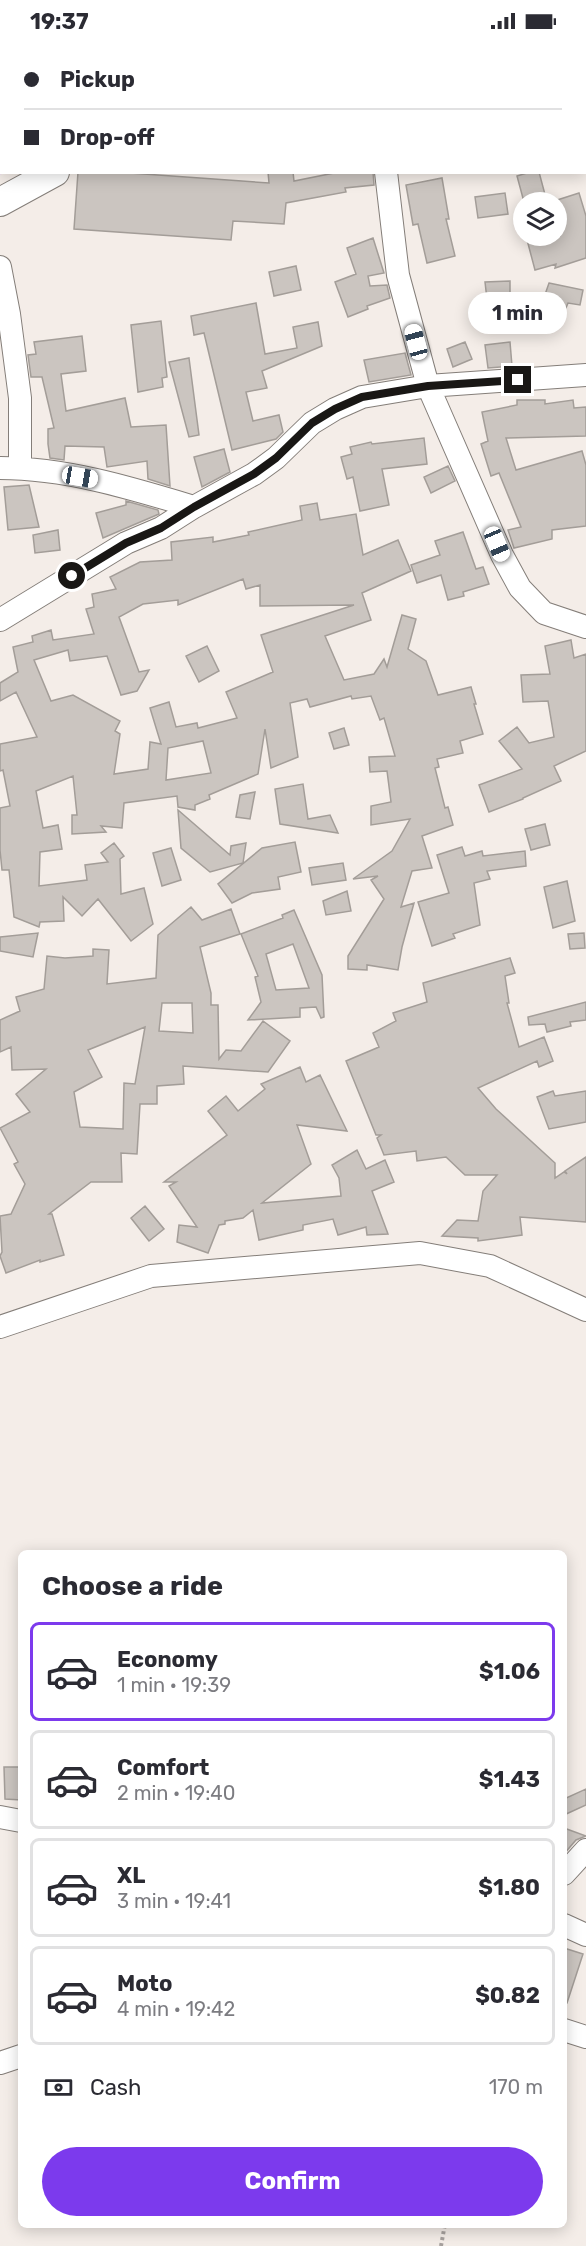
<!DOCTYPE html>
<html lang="en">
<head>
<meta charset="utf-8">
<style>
  :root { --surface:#fff; --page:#f7f7f7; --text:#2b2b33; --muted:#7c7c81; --line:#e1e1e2; --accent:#7c3aed }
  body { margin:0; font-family:Rubik,sans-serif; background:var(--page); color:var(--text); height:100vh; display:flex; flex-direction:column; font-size:22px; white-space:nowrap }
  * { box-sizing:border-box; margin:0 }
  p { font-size:20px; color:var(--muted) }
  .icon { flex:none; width:33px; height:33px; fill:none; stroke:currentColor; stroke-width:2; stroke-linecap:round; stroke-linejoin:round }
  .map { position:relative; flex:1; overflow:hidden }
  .drawer { position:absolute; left:18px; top:1508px; width:549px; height:678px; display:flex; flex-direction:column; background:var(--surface); border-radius:9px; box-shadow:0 3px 15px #0003 }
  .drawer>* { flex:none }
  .banner { position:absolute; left:0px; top:0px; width:586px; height:132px; box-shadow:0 3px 15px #0003; display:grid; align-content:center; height:132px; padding:0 24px; background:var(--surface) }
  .buttons { position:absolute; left:513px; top:150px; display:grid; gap:12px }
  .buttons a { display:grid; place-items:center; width:54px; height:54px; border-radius:50%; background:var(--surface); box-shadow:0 3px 15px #0003; font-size:30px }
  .end { position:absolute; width:27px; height:27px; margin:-14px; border:8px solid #191715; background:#fff; box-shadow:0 0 0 3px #fff }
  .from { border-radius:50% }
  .bubble { position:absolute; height:42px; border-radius:21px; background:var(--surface); box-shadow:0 3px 15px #0003; font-size:20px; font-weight:700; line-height:42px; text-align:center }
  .car { position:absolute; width:18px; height:36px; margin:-18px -9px; border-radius:8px; box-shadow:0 0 4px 2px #0007; background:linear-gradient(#fff 24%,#345 0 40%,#fff 0 76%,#345 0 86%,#fff 0) }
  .banner b { display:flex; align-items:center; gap:21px; height:57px; font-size:22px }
  .banner b+b { border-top:2px solid var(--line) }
  .banner i { width:15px; height:15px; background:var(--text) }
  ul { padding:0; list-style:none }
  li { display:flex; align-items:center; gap:18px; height:99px; margin:0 12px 9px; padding:0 12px; border:3px solid var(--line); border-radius:9px }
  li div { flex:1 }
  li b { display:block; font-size:22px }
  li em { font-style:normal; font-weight:700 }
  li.on { border-color:var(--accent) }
  li>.icon { width:54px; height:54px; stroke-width:1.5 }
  h2 { padding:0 24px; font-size:27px; line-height:72px }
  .pay { display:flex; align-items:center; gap:15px; height:66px; padding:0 24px; font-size:22px }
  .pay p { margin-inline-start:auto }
  .primary-button { display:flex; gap:12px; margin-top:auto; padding:12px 24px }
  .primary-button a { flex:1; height:69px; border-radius:36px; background:var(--accent); color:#fff; font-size:24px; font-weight:700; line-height:69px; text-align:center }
  .status { display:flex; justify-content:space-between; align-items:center; height:42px; padding:0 30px; background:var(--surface); direction:ltr }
  .status svg { height:16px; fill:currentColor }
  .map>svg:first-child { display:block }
</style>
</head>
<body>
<div class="status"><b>19:37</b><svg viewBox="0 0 49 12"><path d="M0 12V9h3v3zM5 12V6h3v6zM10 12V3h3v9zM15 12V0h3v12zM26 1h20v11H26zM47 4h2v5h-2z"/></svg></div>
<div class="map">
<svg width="586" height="2204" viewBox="0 0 586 2204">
  <rect width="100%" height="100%" fill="#f4ede8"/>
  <path fill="#f1deef" d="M 0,0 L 182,0 L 2,2 L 2,130 L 4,131 L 0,133 Z"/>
  <path fill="#cbc5c0" stroke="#a39d98" stroke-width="1.5" fill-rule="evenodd" d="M 78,130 L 116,130 L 269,141 L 268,130 L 293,130 L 294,139 L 339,130 L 373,130 L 374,143 L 345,146 L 346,150 L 286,161 L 284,182 L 233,179 L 231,198 L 74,187 Z
    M 530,130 L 539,130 L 547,160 L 524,160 L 517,134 Z
    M 442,136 L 449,177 L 446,177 L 455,214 L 427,221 L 418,182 L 413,183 L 406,143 Z
    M 505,151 L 508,172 L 478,176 L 475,155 Z
    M 579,151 L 586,174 L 586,216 L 555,226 L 556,222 L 535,228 L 526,194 L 560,194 L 556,180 L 556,160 L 551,160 Z
    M 373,196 L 384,231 L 368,234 L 370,244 L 387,243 L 390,256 L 367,264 L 368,267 L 348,275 L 335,240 L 356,232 L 347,206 Z
    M 296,224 L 301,248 L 274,254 L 269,230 Z
    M 510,239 L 510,265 L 505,263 L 506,265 L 488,266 L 485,240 Z
    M 549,241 L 583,248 L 580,263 L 568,261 L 559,283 L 529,272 L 549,264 L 541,264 Z
    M 256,261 L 265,312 L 297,306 L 293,285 L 318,280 L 322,304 L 262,329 L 267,346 L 246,350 L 253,379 L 279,373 L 283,390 L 276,397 L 232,408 L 204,291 L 194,293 L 191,274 Z
    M 161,279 L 167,335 L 162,336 L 163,345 L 138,350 L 131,283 Z
    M 82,294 L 86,329 L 61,332 L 66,369 L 125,356 L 131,385 L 166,383 L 170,444 L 148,437 L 147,419 L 107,425 L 104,405 L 65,404 L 64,418 L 50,416 L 48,402 L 48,387 L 54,386 L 42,335 L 31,335 L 28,313 L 36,312 L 34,300 Z
    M 465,300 L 472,317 L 453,325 L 447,307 Z
    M 510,300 L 512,324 L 488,326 L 485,303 Z
    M 405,311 L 411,333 L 369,340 L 364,318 Z
    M 189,316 L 199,393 L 189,395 L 169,320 Z
    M 517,358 L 545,358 L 545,362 L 573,358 L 574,366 L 586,365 L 586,394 L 506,396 L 516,428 L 582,409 L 586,423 L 586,484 L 552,488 L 552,497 L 514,506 L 508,488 L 521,485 L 499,431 L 491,434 L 481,402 L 488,399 L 482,370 L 517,363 Z
    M 424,396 L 427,422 L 382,427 L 389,463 L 360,469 L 353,435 L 347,437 L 341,415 L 352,412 L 350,405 L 371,400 L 372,402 Z
    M 224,407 L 230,430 L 202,445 L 194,415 Z
    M 448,424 L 455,439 L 431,451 L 424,435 Z
    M 29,443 L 39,485 L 8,488 L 4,445 Z
    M 126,459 L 158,468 L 159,472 L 103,496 L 96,471 L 126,463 Z
    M 317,461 L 320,478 L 356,472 L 363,513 L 398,498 L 411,529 L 362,551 L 371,578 L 325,594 L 344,638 L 374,632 L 384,617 L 387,625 L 402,573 L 416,577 L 408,607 L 426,619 L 438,653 L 471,645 L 476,662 L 474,662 L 483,692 L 460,699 L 463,711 L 437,717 L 439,725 L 435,726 L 445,766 L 448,765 L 453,783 L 422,794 L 432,826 L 412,829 L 401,865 L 414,861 L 402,905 L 398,928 L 367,923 L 367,928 L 348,927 L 348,914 L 384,857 L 371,838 L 378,834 L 353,837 L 392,809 L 410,777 L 371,783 L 371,764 L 391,760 L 387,729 L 370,730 L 369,715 L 395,714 L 384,676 L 380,678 L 371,654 L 352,657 L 351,654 L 310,665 L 307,657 L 290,661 L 298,715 L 271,726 L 265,687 L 258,732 L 209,753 L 210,757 L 195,763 L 195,768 L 178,765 L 177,754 L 124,761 L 122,786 L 101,784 L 106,790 L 72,792 L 72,773 L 77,773 L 73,734 L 36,749 L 43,786 L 58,783 L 62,807 L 40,810 L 39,844 L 87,838 L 85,823 L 108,820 L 101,811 L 114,801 L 124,814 L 120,817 L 121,852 L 144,846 L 153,882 L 131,899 L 98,857 L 82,874 L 63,855 L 64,879 L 40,880 L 39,885 L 14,875 L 9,828 L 2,828 L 0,808 L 0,766 L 10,764 L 3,728 L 0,729 L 0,702 L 37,695 L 16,650 L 0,659 L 0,641 L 18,630 L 13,605 L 33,600 L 32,594 L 51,588 L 53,598 L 94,592 L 86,567 L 94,565 L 92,552 L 116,547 L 110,535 L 140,520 L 172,518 L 171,500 L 213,495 L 213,500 L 249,493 L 248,490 L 302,478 L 300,464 ZM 243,537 L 246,547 L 260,543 L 260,564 L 354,563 L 261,593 L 273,630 L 226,650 L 237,676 L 198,686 L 197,681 L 176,685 L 169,660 L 150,666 L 161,702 L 150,700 L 148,727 L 114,732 L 120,692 L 115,689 L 120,679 L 73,653 L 51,659 L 34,618 L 68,608 L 70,619 L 107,614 L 121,653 L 137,649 L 149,628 L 139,630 L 119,575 L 143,562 L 178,558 L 178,563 ZM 203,699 L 211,731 L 166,738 L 168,706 Z
    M 58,488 L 60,508 L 35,511 L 33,493 Z
    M 463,490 L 476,527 L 483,525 L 489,542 L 463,550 L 464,554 L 448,558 L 441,533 L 417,541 L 411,523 L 440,513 L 435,499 Z
    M 571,598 L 574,616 L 586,612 L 586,709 L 554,724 L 561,739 L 523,756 L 523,757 L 489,770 L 479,743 L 522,727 L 499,699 L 517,685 L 529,701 L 554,695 L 548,659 L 523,660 L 521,633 L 550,632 L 545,604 Z
    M 207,604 L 219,629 L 199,640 L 186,614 Z
    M 344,686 L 349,703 L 334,707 L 329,691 Z
    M 303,742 L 308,777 L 330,773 L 338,791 L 280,782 L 275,747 Z
    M 255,750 L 250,777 L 236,775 L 240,753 Z
    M 178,768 L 230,813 L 231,804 L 246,801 L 243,821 L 210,830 L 181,806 Z
    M 545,782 L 550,803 L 531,808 L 525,787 Z
    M 295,800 L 301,830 L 278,835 L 280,847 L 252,851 L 232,861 L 218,842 L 262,806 Z
    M 462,805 L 465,814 L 482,809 L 483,814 L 525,809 L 526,824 L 487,829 L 490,837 L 474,841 L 480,883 L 453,892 L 455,896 L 432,904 L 418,860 L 449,851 L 437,813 Z
    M 171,806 L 181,838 L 162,844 L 153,811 Z
    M 343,821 L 346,838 L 312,843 L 309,826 Z
    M 567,839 L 575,879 L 553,886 L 544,845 Z
    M 347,849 L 351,869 L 326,873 L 323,859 Z
    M 191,865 L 202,878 L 231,867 L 240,892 L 200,905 L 211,951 L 211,963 L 218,963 L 219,1017 L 226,1008 L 241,1009 L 263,979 L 290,999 L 268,1030 L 183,1024 L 184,1042 L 157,1044 L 157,1062 L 140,1062 L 137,1112 L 121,1111 L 122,1140 L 91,1140 L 49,1172 L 52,1172 L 64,1213 L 40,1220 L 40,1218 L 6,1231 L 0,1214 L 2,1210 L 0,1174 L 11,1172 L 25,1142 L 14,1122 L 18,1120 L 0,1086 L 30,1070 L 16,1052 L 46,1027 L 12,1028 L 11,1005 L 0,1010 L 0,978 L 20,969 L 16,955 L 44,947 L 47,914 L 65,916 L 93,914 L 93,907 L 109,908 L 107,942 L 156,936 L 158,893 ZM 162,961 L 192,961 L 193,991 L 159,989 ZM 145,985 L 135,1042 L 124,1041 L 123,1087 L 80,1085 L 74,1050 L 102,1035 L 88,1008 Z
    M 294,868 L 322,933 L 324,975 L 321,976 L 316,965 L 300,966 L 300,975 L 248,978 L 261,960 L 255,935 L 258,934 L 241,892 L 283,876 L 282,873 ZM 293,902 L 309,946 L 276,948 L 266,912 Z
    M 38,891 L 33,915 L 0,909 L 0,895 Z
    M 584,891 L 585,906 L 570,907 L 568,892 Z
    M 510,916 L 515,931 L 505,934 L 509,961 L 507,961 L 519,1005 L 544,995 L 553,1019 L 539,1025 L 537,1019 L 478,1046 L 496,1067 L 555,1121 L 555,1136 L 564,1130 L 567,1132 L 565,1129 L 586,1115 L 586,1180 L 520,1175 L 522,1193 L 478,1199 L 478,1196 L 442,1194 L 457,1178 L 478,1179 L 483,1149 L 497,1133 L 465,1133 L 446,1115 L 417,1119 L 416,1109 L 384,1113 L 377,1096 L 381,1093 L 376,1093 L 346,1019 L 379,1005 L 373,991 L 396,979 L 393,971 L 427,960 L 423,941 Z
    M 586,960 L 586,978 L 570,980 L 571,984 L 547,990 L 545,982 L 529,983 L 528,975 Z
    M 300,1025 L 306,1040 L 320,1033 L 347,1089 L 297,1083 L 311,1122 L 262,1161 L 341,1154 L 339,1136 L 332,1123 L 357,1108 L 366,1127 L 385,1118 L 394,1140 L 372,1149 L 388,1192 L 367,1193 L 366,1185 L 338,1193 L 333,1177 L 303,1183 L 303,1188 L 259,1198 L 253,1168 L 243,1176 L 225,1179 L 225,1182 L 219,1183 L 208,1211 L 177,1200 L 179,1183 L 197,1185 L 169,1144 L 176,1140 L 164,1140 L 227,1093 L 208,1069 L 226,1054 L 238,1069 L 265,1047 L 261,1042 Z
    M 553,1049 L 555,1054 L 586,1049 L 586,1080 L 549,1087 L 537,1055 Z
    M 145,1164 L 164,1187 L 149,1199 L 131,1176 Z
    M 4,1725 L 21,1725 L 21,1758 L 5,1757 Z
    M 586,1747 L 586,1763 L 564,1773 L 564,1757 Z
    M 564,1786 L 586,1794 L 576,1798 L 564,1812 Z
    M 564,1906 L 583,1912 L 567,1961 L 564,1961 Z"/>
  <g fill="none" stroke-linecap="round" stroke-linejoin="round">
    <defs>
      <path id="minor" d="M 382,0 L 382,2
        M 585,85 L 586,85
        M 386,130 L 398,233 L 428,344 L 502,513 L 520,546 L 544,571 L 586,585
        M 0,225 L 9,272 L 20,356 L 20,426
        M 0,426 C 66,426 131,446 194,465
        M 0,578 L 126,501 L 161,486 L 194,465 L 254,432 L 276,416 L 312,381 L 335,367 L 362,355 L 428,344 L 586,333
        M 0,1285 L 151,1234 L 420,1211 L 490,1224 L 586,1268
        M 0,1775 L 21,1779
        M 564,1832 L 586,1808
        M 564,1883 L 586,1893
        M 564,1988 L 586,1995
        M 0,2021 L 21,2014"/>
      <path id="tertiary" d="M 264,2 L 266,0
        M 0,160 L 55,130"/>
    </defs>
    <use href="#minor" stroke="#847e79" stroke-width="24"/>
    <use href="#tertiary" stroke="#847e79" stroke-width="30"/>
    <path stroke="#a6a09d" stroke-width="4" stroke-dasharray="3 3" stroke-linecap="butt" d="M 441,2204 L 445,2182"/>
    <use href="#minor" stroke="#fff" stroke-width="22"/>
    <use href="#tertiary" stroke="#fff" stroke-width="28"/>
  </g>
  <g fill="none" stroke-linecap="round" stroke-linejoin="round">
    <path stroke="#191715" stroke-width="8" d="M 72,534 L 126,501 L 161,486 L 194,465 L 254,432 L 276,416 L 312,381 L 335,367 L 362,355 L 428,344 L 518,338"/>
  </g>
</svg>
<div class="buttons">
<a><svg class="icon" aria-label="layers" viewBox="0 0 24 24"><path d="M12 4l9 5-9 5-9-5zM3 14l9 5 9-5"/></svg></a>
</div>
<i class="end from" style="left:72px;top:534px"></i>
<i class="end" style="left:518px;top:338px"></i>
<div class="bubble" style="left:468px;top:250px;width:99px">1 min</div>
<i class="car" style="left:416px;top:300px;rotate:345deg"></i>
<i class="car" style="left:80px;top:435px;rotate:100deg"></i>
<i class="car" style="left:497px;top:502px;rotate:157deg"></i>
<div class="banner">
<b><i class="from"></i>Pickup</b>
<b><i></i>Drop-off</b>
</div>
<section class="drawer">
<h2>Choose a ride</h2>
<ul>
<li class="on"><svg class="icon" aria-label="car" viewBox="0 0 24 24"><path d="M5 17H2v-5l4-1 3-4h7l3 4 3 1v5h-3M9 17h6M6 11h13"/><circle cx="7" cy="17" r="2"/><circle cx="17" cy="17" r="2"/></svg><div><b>Economy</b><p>1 min · 19:39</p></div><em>$1.06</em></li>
<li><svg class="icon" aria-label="car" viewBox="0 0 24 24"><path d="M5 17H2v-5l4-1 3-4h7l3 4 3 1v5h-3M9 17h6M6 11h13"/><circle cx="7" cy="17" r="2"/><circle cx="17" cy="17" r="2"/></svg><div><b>Comfort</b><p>2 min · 19:40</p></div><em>$1.43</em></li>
<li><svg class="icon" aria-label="car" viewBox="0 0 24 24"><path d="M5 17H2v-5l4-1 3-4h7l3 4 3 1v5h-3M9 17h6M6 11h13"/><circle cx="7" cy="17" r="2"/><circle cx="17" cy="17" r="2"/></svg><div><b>XL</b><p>3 min · 19:41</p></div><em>$1.80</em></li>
<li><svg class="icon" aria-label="car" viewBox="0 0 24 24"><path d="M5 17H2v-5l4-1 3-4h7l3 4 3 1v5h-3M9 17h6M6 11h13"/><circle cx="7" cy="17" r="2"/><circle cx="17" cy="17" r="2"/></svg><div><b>Moto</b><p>4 min · 19:42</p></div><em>$0.82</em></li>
</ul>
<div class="pay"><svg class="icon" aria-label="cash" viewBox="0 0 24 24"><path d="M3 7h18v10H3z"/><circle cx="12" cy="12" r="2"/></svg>Cash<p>170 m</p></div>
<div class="primary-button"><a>Confirm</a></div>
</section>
</div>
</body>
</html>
